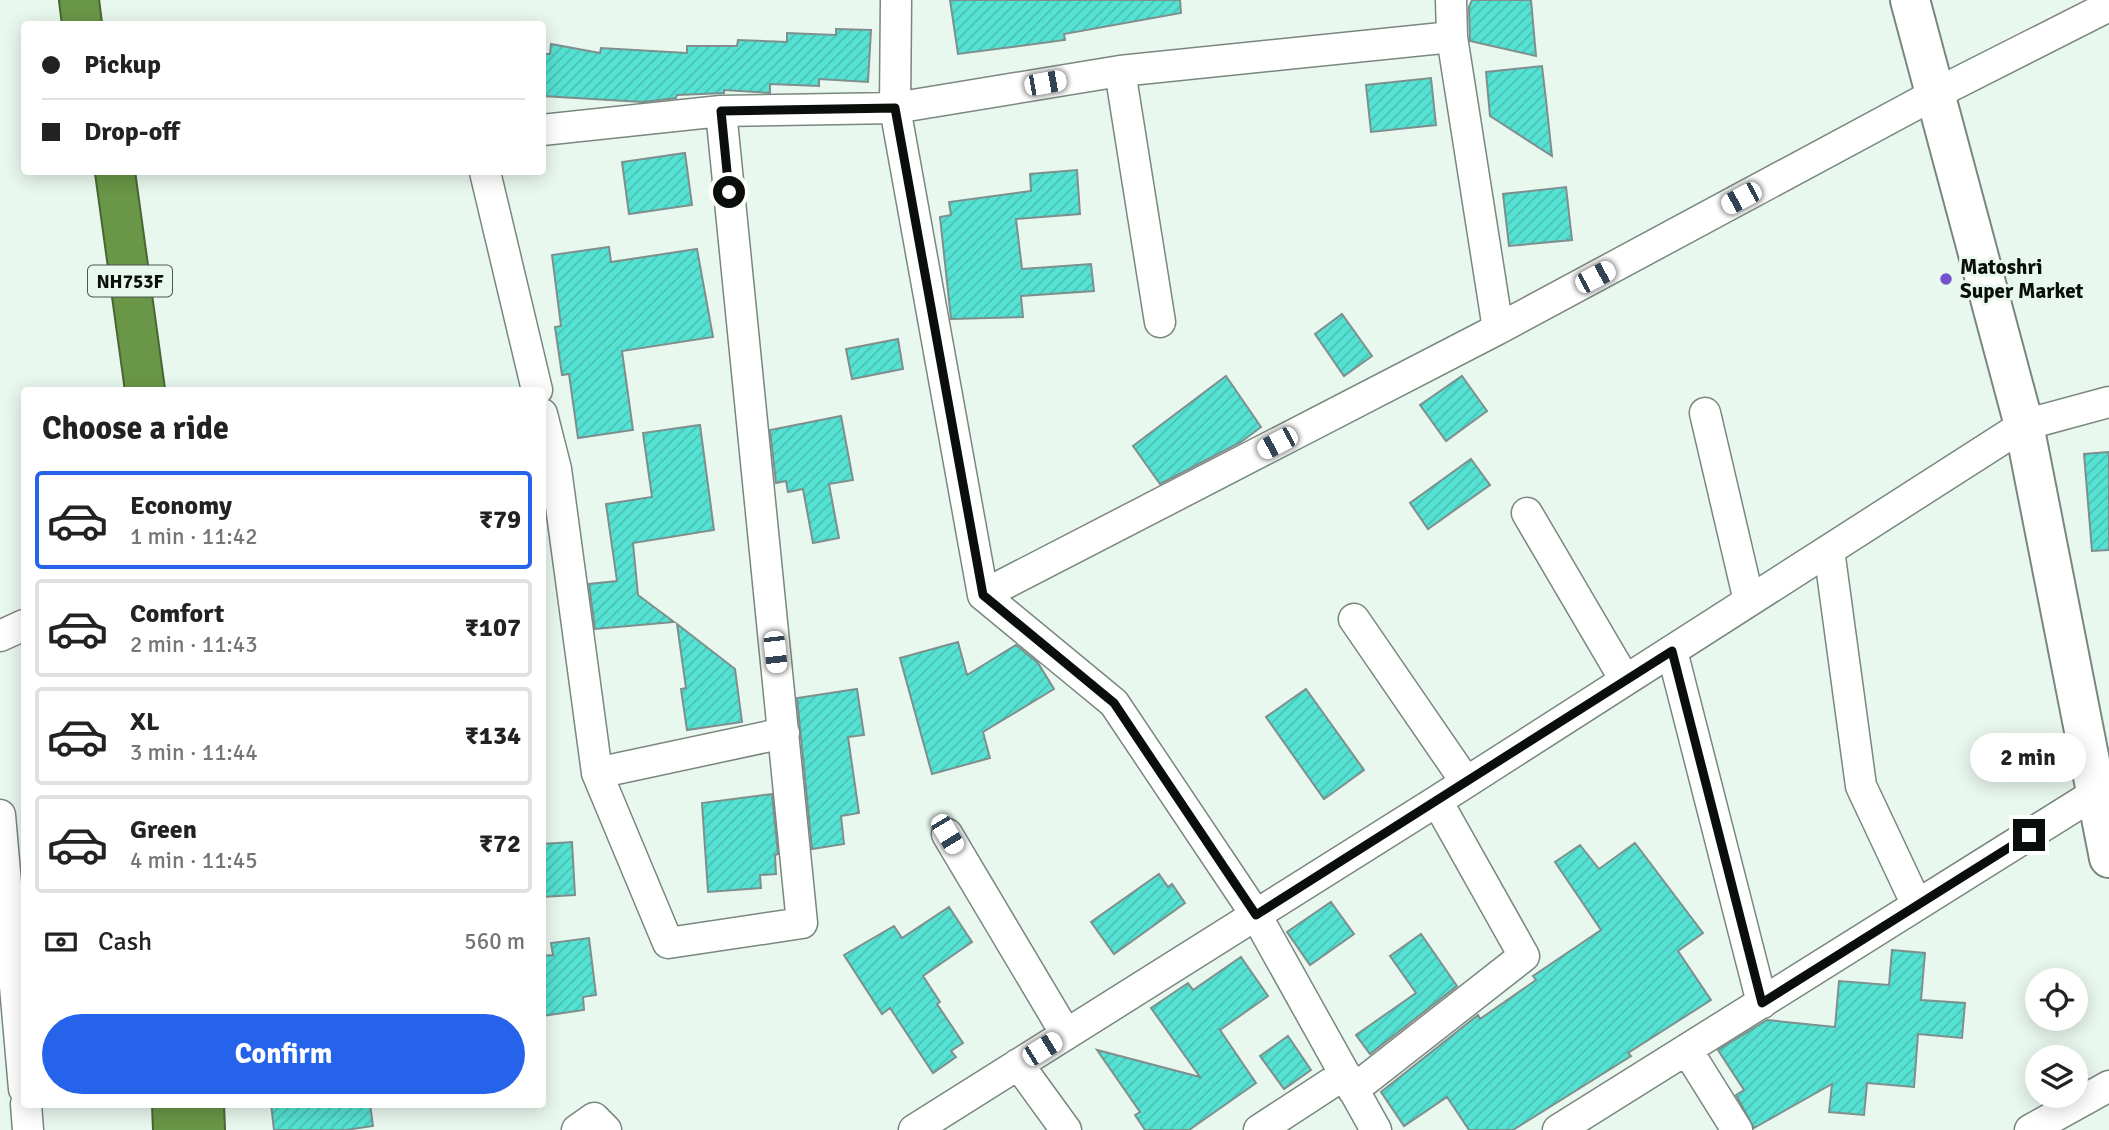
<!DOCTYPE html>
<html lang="en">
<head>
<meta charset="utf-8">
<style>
  :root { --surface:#fff; --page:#f6f6f6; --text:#222; --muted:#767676; --line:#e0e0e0; --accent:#2563eb }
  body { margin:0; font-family:Signika,sans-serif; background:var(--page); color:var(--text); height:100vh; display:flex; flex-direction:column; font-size:26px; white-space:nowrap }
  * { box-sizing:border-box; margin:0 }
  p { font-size:23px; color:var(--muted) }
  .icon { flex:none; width:38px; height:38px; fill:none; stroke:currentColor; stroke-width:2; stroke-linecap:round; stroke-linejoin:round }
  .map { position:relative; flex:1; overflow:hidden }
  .drawer { position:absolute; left:21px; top:387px; width:525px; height:721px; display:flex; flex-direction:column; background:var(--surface); border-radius:7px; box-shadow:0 4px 18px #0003 }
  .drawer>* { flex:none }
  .banner { position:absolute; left:21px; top:21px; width:525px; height:154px; border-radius:7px; box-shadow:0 4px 18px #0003; display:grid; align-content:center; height:154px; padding:0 21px; background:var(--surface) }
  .buttons { position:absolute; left:2025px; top:968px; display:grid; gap:14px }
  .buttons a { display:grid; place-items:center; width:63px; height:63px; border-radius:50%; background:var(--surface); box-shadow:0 4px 18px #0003; font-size:35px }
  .end { position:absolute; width:32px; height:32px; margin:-16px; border:9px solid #0a0f0c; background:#fff; box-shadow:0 0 0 4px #fff }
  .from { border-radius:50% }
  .bubble { position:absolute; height:49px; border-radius:24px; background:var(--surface); box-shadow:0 4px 18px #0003; font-size:23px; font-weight:700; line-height:49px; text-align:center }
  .car { position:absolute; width:21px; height:42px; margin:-21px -10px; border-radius:9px; box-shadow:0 0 5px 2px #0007; background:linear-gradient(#fff 24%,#345 0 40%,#fff 0 76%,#345 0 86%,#fff 0) }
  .banner b { display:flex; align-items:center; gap:24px; height:66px; font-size:26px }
  .banner b+b { border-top:2px solid var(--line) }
  .banner i { width:18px; height:18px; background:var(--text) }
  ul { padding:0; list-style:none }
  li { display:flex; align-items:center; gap:21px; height:98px; margin:0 14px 10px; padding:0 7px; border:4px solid var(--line); border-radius:7px }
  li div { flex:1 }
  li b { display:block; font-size:26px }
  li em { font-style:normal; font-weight:700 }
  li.selected { border-color:var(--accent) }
  li>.icon { width:63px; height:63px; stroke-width:1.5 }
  h2 { padding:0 21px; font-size:32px; line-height:84px }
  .pay { display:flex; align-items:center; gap:18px; height:77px; padding:0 21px; font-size:26px }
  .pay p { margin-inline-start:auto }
  .action { display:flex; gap:14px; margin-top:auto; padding:14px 21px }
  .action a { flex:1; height:80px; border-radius:42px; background:var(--accent); color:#fff; font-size:28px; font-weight:700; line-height:80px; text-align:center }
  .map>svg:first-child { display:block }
</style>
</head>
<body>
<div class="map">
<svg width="2109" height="1130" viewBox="0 0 2109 1130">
  <defs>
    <pattern id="building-hatch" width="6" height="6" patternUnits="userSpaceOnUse" patternTransform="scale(1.75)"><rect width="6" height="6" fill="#55e2d3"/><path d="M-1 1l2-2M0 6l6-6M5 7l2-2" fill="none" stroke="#49c1b4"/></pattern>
  </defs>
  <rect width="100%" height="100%" fill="#e9f8ef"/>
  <path fill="url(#building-hatch)" stroke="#7e8f8d" stroke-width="2" d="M 950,0 L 1180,0 L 1181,13 L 1064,34 L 1065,40 L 958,54 Z
    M 1472,0 L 1531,0 L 1536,56 L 1470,41 L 1469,7 Z
    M 836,29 L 871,30 L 868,82 L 819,79 L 819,86 L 770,84 L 770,93 L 724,90 L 724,93 L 677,95 L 676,98 L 643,102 L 542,96 L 542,54 L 550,54 L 551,44 L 600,53 L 601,48 L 687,53 L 687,46 L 737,46 L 738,40 L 787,42 L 787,33 L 836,35 Z
    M 1542,66 L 1546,100 L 1552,156 L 1490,116 L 1486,72 Z
    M 1431,78 L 1436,125 L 1371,132 L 1366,85 Z
    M 685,153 L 692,205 L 629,214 L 622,162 Z
    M 1077,170 L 1080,214 L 1016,219 L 1022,269 L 1091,264 L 1094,291 L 1021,296 L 1023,317 L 951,319 L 940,217 L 951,215 L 949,202 L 1031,191 L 1030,174 Z
    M 1566,187 L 1572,240 L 1509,246 L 1503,194 Z
    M 609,247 L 611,262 L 697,249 L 713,337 L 622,351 L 633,430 L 578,438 L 569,374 L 562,375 L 555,327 L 561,326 L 552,255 Z
    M 1342,314 L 1372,356 L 1344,376 L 1315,334 Z
    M 898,339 L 903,369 L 852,379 L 846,349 Z
    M 1226,376 L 1261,427 L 1241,442 L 1160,484 L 1133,446 Z
    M 1462,376 L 1487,411 L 1446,441 L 1420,405 Z
    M 841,416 L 853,480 L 829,484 L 839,538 L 813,543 L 803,489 L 788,492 L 786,481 L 776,483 L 770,430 Z
    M 700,425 L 714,530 L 633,543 L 638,595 L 674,622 L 595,629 L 589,584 L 617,581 L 606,504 L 652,497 L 643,433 Z
    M 2109,452 L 2109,550 L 2092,551 L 2084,454 Z
    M 1471,459 L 1490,485 L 1428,529 L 1410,503 Z
    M 677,624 L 735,669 L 742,722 L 687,730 L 681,689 L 686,688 Z
    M 958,642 L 967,675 L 1016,645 L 1038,663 L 1054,689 L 983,732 L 990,758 L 932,774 L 900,658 Z
    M 857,689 L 864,735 L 848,737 L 859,813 L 841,816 L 844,844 L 812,849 L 797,698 Z
    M 1306,689 L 1364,770 L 1324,799 L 1266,717 Z
    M 772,794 L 778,854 L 775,855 L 776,874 L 760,875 L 761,888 L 708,892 L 702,803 Z
    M 572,842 L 575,895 L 542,897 L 542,844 Z
    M 1635,843 L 1703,933 L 1678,951 L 1711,1000 L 1628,1053 L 1631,1056 L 1513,1130 L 1469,1130 L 1447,1097 L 1404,1126 L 1381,1092 L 1478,1015 L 1480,1019 L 1536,980 L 1533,976 L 1601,930 L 1555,862 L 1580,845 L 1599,869 Z
    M 1159,874 L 1168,887 L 1172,884 L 1185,903 L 1114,954 L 1091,922 Z
    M 1331,902 L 1354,934 L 1310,965 L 1287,932 Z
    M 949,907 L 972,942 L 923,976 L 940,1002 L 937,1004 L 963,1043 L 951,1051 L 956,1057 L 933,1073 L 890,1008 L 882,1014 L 844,955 L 894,926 L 902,938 Z
    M 1421,934 L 1457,986 L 1370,1054 L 1356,1035 L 1416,993 L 1390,956 Z
    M 589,938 L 596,995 L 583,997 L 584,1010 L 542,1016 L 542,956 L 553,955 L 551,943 Z
    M 1892,950 L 1925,953 L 1921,1000 L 1965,1003 L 1962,1038 L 1918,1034 L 1914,1087 L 1867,1083 L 1864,1115 L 1829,1112 L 1832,1084 L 1754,1128 L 1736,1095 L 1744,1090 L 1718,1050 L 1767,1020 L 1835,1027 L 1839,981 L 1889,985 Z
    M 1241,957 L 1268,996 L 1220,1030 L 1256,1083 L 1189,1130 L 1145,1130 L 1135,1115 L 1140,1112 L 1097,1050 L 1200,1077 L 1151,1008 L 1188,983 L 1193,990 Z
    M 1288,1036 L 1311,1070 L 1284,1089 L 1260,1056 Z
    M 271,1104 L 370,1104 L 373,1126 L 346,1130 L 274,1130 Z"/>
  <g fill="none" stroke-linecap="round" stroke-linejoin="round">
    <defs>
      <path id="street" d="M 896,0 L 895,108 L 983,595 L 1498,329
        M 1451,0 L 1452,37 L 1498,329 L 1935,94 L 2109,6
        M 1120,71 L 1160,322
        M 542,130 L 721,111 L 895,108 L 1120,71 L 1452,37
        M 485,172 L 537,390
        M 1705,413 L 1749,601
        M 542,414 L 556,469 L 597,773 L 668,943 L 802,923 L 721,111
        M 1527,513 L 1625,680
        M 1829,550 L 1861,786 L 1917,905
        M 983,595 L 1114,703 L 1256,915 L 1376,1130
        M 1354,619 L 1466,782
        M 0,636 L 24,625
        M 1672,651 L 1762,1003
        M 597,773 L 784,733
        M 0,815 L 24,1089
        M 947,834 L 1066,1034
        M 1687,1050 L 1737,1130
        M 1018,1064 L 1066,1130
        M 1353,1090 L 1524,956 L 1437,801
        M 26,1104 L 28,1130
        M 577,1130 L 594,1118 L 606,1130
        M 914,1130 L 1437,801 L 2024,425 L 2109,402
        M 1259,1130 L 1345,1074
        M 1558,1130 L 2096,793
        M 2030,1130 L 2109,1086"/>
      <path id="secondary" d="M 1910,0 L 2024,425 L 2109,858"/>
      <path id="highway" d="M 79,0 L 82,24
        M 115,172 L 145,390
        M 172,1104 L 173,1130
        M 204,1104 L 205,1130"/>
    </defs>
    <use href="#street" stroke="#79877e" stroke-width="33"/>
    <use href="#secondary" stroke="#79877e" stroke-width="42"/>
    <use href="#highway" stroke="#486732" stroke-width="42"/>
    <use href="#street" stroke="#fff" stroke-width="30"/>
    <use href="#secondary" stroke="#fff" stroke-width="38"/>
    <use href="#highway" stroke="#6a9647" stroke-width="38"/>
  </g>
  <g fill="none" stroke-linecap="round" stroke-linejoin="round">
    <path stroke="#0a0f0c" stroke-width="9" d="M 729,192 L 721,111 L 895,108 L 983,595 L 1114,703 L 1256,915 L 1672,651 L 1762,1003 L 2029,835"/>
  </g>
  <circle fill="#7454ce" stroke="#e9f8ef" stroke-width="2.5" cx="1946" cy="279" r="7"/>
  <g text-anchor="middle" stroke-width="6" stroke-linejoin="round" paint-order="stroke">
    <rect fill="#e9f8ef" stroke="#4d5550" stroke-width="2" x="88" y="265.5" width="84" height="31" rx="5"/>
    <g font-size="19" font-weight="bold" fill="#0a0f0c">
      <text x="130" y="288">NH753F</text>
    </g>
    <g font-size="21" font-weight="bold" fill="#0a0f0c" stroke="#e9f8ef" text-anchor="start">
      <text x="1960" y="274">Matoshri<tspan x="1960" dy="24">Super Market</tspan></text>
    </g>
  </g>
</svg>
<div class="buttons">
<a><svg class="icon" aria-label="locate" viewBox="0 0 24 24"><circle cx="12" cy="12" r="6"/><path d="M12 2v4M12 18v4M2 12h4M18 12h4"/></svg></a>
<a><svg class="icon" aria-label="layers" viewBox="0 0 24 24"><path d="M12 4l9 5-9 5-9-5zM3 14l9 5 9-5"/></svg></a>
</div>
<i class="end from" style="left:729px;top:192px"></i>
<i class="end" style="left:2029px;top:835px"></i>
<div class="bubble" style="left:1970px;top:733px;width:116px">2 min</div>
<i class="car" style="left:1045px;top:83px;rotate:80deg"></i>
<i class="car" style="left:1741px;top:198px;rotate:242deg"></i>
<i class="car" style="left:1595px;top:277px;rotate:62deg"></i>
<i class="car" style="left:1277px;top:443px;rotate:242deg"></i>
<i class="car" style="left:775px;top:652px;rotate:174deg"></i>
<i class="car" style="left:947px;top:834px;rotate:149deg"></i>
<i class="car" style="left:1042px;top:1049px;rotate:58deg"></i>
<div class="banner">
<b><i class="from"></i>Pickup</b>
<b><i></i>Drop-off</b>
</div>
<section class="drawer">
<h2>Choose a ride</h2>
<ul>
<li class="selected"><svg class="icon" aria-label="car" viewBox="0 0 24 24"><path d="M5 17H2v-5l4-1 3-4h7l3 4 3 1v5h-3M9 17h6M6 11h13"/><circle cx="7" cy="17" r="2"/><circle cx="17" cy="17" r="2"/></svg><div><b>Economy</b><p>1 min · 11:42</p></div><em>₹79</em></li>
<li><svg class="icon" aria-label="car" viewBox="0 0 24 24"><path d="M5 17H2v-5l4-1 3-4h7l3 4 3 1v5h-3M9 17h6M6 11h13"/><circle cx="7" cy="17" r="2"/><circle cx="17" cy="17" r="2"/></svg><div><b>Comfort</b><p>2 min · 11:43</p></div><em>₹107</em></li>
<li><svg class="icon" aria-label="car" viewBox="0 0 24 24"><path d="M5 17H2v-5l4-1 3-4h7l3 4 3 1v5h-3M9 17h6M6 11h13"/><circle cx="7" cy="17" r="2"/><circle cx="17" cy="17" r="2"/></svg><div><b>XL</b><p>3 min · 11:44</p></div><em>₹134</em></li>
<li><svg class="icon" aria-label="car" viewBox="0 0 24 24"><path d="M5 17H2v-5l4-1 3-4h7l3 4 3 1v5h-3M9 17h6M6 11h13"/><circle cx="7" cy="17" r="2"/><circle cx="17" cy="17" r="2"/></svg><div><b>Green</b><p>4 min · 11:45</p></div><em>₹72</em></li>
</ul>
<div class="pay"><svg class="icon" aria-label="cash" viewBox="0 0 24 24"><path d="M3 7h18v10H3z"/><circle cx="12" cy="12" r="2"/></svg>Cash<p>560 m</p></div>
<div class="action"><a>Confirm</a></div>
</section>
</div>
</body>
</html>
